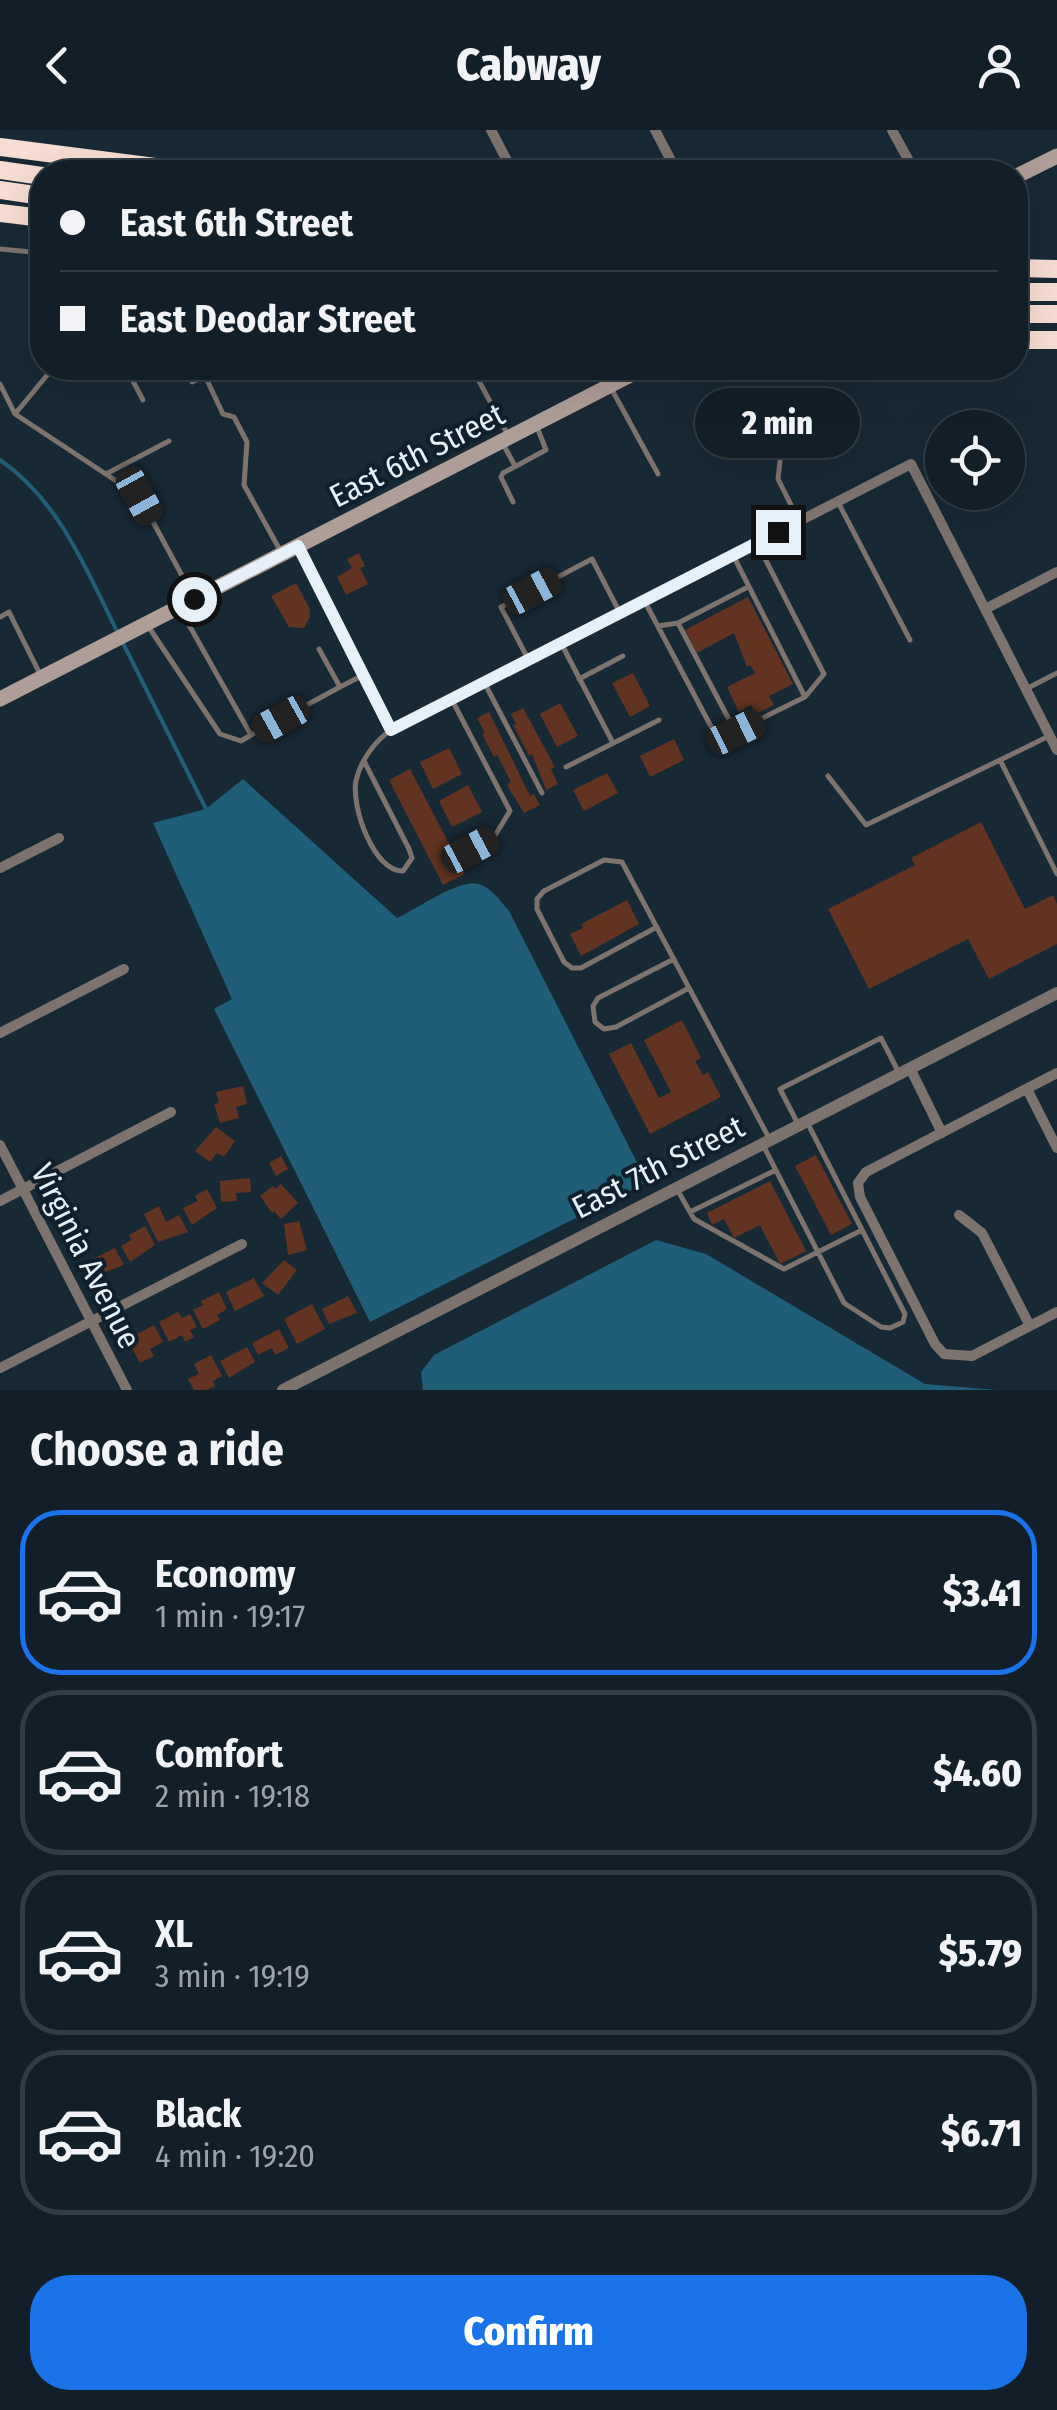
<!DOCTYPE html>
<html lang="en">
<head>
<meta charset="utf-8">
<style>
  :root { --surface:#121f28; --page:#1f2c34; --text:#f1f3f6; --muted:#9ca2a8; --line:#313d45; --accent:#1a73e8 }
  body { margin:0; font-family:"Fira Sans Condensed",sans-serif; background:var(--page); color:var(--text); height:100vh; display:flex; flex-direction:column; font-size:38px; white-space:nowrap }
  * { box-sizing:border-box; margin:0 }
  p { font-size:32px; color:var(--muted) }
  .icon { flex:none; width:55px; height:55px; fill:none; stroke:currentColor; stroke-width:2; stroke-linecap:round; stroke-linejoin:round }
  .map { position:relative; height:1260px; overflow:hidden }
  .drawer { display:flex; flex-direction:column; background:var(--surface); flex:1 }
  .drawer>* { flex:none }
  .top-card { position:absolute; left:30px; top:30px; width:998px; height:220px; border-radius:40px; box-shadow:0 10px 40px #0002,0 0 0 2px var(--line); display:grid; align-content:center; height:220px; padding:0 30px; background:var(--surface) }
  .controls { position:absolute; left:925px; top:280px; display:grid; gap:20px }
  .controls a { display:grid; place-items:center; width:100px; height:100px; border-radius:50%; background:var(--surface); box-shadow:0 10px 40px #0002,0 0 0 2px var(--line); font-size:50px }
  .end { position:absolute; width:45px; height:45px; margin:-22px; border:12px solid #e5f0f9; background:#111; box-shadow:0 0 0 5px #111 }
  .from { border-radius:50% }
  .bubble { position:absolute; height:70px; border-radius:35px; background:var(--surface); box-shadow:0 10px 40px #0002,0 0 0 2px var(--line); font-size:32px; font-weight:800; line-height:70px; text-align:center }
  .car { position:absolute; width:30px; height:60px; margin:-30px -15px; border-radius:12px; box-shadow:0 0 8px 2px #0007; background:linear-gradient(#222 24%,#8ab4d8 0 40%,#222 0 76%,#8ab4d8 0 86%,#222 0) }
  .top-card b { display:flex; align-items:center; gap:35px; height:95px; font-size:38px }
  .top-card b+b { border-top:2px solid var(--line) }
  .top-card i { width:25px; height:25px; background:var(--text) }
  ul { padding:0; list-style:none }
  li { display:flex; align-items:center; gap:30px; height:165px; margin:0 20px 15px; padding:0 10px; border:5px solid var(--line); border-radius:40px }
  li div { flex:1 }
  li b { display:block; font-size:38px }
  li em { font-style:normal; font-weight:800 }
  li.on { border-color:var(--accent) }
  li>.icon { width:90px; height:90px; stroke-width:1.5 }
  h2 { padding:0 30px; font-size:45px; line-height:120px }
  .primary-button { display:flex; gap:20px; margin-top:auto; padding:20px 30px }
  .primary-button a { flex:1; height:115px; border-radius:40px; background:var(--accent); color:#fff; font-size:40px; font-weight:800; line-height:115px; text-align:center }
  header { display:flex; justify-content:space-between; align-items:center; height:130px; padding:0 30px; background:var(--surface); font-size:45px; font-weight:800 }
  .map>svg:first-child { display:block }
</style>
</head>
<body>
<header><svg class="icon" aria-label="back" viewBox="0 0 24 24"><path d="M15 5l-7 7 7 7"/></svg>Cabway<svg class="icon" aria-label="person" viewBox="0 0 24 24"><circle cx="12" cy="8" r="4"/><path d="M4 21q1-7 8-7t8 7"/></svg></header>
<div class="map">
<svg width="1057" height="1260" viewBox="0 0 1057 1260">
  <rect width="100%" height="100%" fill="#182936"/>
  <path fill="#205d77" d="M 243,649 L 397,788 C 415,780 460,748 479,754 C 492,758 501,772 509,781 L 647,1052 L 370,1192 L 214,879 L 232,869 L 153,693 L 206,679 Z
    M 656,1110 L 706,1124 L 925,1254 L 997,1260 L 423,1260 L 421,1242 L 434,1225 Z"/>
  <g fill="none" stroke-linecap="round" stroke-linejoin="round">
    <path stroke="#205d77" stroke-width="4" d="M 0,330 C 60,371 87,442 119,505
      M 123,513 L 206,679"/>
  </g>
  <path fill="#613320" d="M 359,423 L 365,436 L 360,438 L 368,454 L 346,465 L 337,447 L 352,438 L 347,429 Z
    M 296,453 L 310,479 L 310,487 L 304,498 L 289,497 L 271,466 Z
    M 748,467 L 793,554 L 769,566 L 774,575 L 756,584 L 751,575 L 739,582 L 727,557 L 755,543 L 750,535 L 747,537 L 734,503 L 697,523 L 685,500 Z
    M 633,543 L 650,576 L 630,587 L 612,553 Z
    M 560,573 L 578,606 L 557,617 L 540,584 Z
    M 523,578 L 555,637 L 551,639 L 558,654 L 546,660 L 532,624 L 529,626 L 513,595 L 516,594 L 511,584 Z
    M 489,582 L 530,666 L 534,664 L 540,675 L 524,683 L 507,655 L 511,652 L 497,625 L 494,627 L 482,604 L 485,603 L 477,588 Z
    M 674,609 L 684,630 L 650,647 L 640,626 Z
    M 449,618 L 462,644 L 433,659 L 420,632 Z
    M 410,639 L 465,744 L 443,755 L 389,650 Z
    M 607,643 L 618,663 L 584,681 L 573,660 Z
    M 468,655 L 482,682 L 452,697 L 439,671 Z
    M 981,692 L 1025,779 L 1053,765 L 1057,774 L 1057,814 L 989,849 L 968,809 L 869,859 L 828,779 L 915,735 L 911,728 Z
    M 627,770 L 639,794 L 581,826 L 570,804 L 583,798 L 581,794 Z
    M 682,890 L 701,928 L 695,931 L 703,945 L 708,942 L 721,967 L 650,1004 L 609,924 L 631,913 L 659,968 L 671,962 L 644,910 Z
    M 243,956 L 247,974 L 236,977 L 239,988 L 220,993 L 214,974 L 219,973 L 216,962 Z
    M 216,997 L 235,1011 L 224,1027 L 217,1023 L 210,1032 L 195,1021 Z
    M 816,1025 L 852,1094 L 831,1105 L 795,1036 Z
    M 281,1026 L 288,1039 L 276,1046 L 269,1033 Z
    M 250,1048 L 251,1062 L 236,1063 L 237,1071 L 221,1072 L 220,1051 Z
    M 770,1051 L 806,1121 L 780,1134 L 760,1095 L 734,1108 L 724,1089 L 712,1095 L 707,1083 Z
    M 281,1054 L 298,1073 L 281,1089 L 274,1081 L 272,1083 L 260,1066 L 273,1056 L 275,1059 Z
    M 207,1059 L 217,1078 L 192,1095 L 183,1078 L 198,1071 L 195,1066 Z
    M 159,1076 L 166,1092 L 179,1085 L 188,1102 L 158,1112 L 144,1084 Z
    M 299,1091 L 307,1120 L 288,1125 L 284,1094 Z
    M 145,1096 L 155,1115 L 130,1132 L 121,1116 L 131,1110 L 129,1105 Z
    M 115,1118 L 124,1135 L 95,1146 L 87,1132 Z
    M 284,1130 L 297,1140 L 278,1165 L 262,1153 Z
    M 254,1148 L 264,1166 L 235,1181 L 226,1162 Z
    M 219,1162 L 227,1179 L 217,1185 L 220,1190 L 203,1199 L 193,1180 L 203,1175 L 201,1171 Z
    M 348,1166 L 357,1183 L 329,1194 L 322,1179 Z
    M 312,1174 L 325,1199 L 297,1214 L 284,1189 Z
    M 178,1182 L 182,1188 L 190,1184 L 197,1197 L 190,1200 L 194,1207 L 185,1212 L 182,1205 L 169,1212 L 159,1192 Z
    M 154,1195 L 163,1212 L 150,1219 L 154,1226 L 140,1233 L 129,1213 L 137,1208 L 135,1205 Z
    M 279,1199 L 289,1218 L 275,1225 L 272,1218 L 258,1225 L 252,1213 Z
    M 247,1217 L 255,1232 L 229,1248 L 220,1231 Z
    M 211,1225 L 222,1246 L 213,1251 L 215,1256 L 207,1260 L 194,1260 L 188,1249 L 199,1244 L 194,1234 Z"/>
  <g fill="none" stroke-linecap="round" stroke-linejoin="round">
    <path stroke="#7d736e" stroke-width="5" d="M 0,119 L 42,123
      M 126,238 L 143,270
      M 185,238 L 192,252 L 222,238
      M 472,238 L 508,305
      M 205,246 L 223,284 L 234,287 L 247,312 L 244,355 L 281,422
      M 0,254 L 15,284 L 139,366 L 193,466
      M 611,258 L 658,344
      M 715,265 L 732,301 L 781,322 L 778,349 L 799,391
      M 15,284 L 53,238
      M 502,312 L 515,336
      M 106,344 L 169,311
      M 513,372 L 501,347 L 503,343 L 546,320 L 537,297
      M 839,374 L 910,510
      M 734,427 L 805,567
      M 645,472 L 715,604 L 724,607 L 805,567 L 824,544 L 758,415
      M 0,487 L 9,482 L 40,544
      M 678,493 L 735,601
      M 148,496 L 220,604 L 241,611 L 251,605 L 180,479
      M 658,496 L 678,493 L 748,457
      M 562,515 L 613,613
      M 528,529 L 501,477 L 592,429 L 620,483
      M 579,549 L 623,526
      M 484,552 L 542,663
      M 340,557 L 363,545
      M 1026,559 L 1057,543
      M 452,570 L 510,681 L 494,707 L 470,720
      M 251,605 L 340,557 L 319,519
      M 1049,606 L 1000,630 L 1057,744
      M 364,631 L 409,719 L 412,728 L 403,741 C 374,742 351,677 356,651 C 360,631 375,611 391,600
      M 566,637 L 659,590
      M 828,646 L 866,695 L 1000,630
      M 657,797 L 581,838 L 572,838 L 564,832 L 537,779 L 537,769 L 544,761 L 604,730 L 622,732 L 769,1008
      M 674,829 L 598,868 L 593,876 L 595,892 L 604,899 L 616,897 L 689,858
      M 798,994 L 780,959 L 881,908 L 898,941
      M 764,1017 L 844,1173 L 881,1197 L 890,1198 L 903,1192 L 905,1184 L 808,994
      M 678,1061 L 694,1089 L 784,1139 L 862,1100
      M 690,1082 L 776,1040"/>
    <path stroke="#7d736e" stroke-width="10" d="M 491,0 L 513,42
      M 655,0 L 677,42
      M 892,0 L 915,42
      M 299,416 L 391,600 L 911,334 L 1057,620
      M 985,479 L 1057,442
      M 0,738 L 59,708
      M 0,903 L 124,839
      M 910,938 L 942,1003
      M 1057,943 L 866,1042 L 858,1053 L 860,1067 L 935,1214 L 944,1224 L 972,1226 L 1057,1182
      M 1027,959 L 1057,1018
      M 0,1015 L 127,1260
      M 0,1071 L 171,982
      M 959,1085 L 982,1103 L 1030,1196
      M 0,1238 L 242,1114"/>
    <path stroke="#7d736e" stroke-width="12" d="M 283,1260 L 1057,863"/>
    <path stroke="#af9d97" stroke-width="15" d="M 1015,47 L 1057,26
      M 0,569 L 644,238"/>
    <path stroke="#f8ddd2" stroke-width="18" d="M 0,17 L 194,42
      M 0,40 L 42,46
      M 0,60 L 42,66
      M 0,83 L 42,88
      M 1015,138 L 1057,139
      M 1015,162 L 1057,162
      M 1015,184 L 1057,184
      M 1015,210 L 1057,210"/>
  </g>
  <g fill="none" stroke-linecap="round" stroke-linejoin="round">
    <path stroke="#e5f0f9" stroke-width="12" d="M 194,469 L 298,416 L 391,600 L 778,402"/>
  </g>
  <g text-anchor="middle" stroke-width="8" stroke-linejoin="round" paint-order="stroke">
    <g font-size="32" fill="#e5f0f9" stroke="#0f1f2c">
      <text transform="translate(417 325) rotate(-27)" y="11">East 6th Street</text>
      <text transform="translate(658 1037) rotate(-27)" y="11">East 7th Street</text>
      <text transform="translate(86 1126) rotate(63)" y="11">Virginia Avenue</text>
    </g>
  </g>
</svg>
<div class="controls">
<a><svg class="icon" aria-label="locate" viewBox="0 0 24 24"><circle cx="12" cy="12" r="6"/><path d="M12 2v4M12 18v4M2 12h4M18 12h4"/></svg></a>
</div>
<i class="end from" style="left:194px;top:469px"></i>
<i class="end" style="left:778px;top:402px"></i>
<div class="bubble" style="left:695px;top:258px;width:165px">2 min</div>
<i class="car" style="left:139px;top:366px;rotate:151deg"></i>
<i class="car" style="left:532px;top:461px;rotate:62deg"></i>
<i class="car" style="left:281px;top:589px;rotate:241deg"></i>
<i class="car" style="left:736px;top:602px;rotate:64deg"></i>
<i class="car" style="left:470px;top:720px;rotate:62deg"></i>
<div class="top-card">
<b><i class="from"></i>East 6th Street</b>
<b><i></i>East Deodar Street</b>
</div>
</div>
<section class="drawer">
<h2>Choose a ride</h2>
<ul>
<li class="on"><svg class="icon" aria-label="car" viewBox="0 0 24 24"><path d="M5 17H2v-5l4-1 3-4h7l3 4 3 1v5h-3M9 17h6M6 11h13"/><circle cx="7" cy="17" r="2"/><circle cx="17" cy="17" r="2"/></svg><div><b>Economy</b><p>1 min · 19:17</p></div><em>$3.41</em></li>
<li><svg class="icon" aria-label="car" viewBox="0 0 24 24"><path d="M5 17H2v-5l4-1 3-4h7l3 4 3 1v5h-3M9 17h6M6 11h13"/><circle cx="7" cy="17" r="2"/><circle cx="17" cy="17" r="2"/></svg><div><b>Comfort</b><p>2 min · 19:18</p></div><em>$4.60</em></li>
<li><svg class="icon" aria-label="car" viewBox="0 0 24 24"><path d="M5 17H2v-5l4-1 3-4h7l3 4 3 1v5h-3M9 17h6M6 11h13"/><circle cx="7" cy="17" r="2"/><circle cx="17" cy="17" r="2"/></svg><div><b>XL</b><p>3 min · 19:19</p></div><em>$5.79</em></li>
<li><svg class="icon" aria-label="car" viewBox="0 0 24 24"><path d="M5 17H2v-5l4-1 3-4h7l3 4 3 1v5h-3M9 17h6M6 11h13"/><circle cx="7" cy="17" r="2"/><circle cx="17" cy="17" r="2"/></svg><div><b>Black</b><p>4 min · 19:20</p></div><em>$6.71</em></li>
</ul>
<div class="primary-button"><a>Confirm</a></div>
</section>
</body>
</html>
